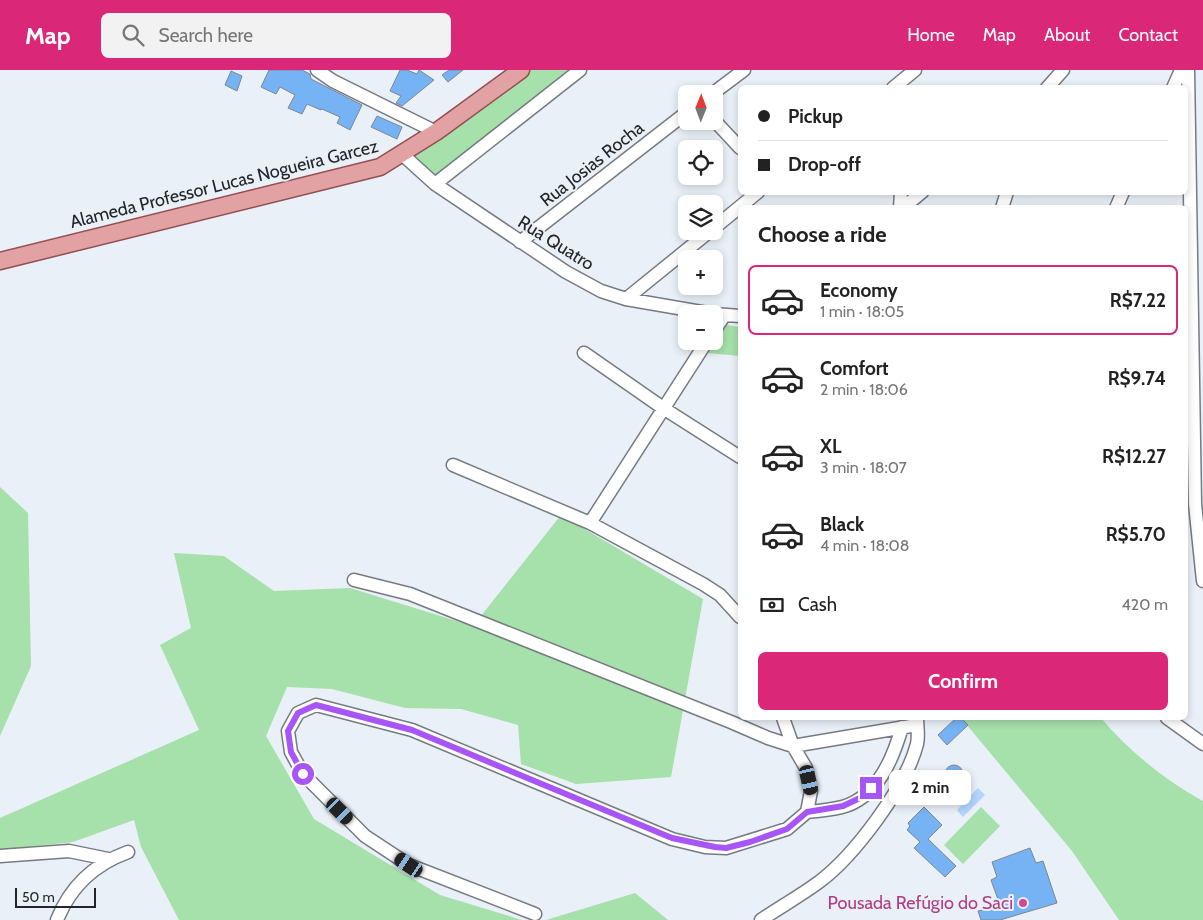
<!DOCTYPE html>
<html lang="en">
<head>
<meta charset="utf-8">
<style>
  :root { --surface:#fff; --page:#f2f2f2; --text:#222; --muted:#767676; --line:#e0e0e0; --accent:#db2777 }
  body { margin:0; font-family:Cabin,sans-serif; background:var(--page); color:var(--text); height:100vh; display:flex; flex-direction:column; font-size:19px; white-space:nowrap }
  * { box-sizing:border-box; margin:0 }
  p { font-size:16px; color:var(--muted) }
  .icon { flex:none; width:28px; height:28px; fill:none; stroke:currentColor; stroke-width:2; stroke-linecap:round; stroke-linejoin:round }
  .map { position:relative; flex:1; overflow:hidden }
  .panel { position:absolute; left:738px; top:135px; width:450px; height:515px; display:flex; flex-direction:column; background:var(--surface); border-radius:8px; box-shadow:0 2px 8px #0003 }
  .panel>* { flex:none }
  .top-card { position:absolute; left:738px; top:15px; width:450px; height:110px; border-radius:8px; box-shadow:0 2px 8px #0003; display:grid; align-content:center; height:110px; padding:0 20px; background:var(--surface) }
  .needle { width:32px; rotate:1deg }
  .buttons { position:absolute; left:678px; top:15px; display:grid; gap:10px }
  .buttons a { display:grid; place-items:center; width:45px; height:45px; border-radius:8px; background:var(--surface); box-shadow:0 2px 8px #0003; font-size:25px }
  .scale { position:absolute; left:15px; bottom:12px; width:81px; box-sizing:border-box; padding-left:5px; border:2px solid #232528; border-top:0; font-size:14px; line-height:18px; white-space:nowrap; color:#232528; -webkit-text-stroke:4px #e9f0f7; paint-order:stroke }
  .end { position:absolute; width:22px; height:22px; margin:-11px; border:6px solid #a855f7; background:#fff; box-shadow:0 0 0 2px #fff }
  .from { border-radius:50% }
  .bubble { position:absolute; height:35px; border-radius:8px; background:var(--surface); box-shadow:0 2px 8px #0003; font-size:16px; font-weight:700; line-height:35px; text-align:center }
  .car { position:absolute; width:15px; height:30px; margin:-15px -8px; border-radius:6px; box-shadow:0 0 4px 1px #0007; background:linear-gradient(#222 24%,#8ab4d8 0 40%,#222 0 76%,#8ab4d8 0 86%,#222 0) }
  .top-card b { display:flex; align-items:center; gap:18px; height:48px; font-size:19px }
  .top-card b+b { border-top:1px solid var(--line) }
  .top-card i { width:12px; height:12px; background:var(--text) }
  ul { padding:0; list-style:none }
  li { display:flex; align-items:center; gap:15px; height:70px; margin:0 10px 8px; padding:0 10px; border:2px solid transparent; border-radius:8px }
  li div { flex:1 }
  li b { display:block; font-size:19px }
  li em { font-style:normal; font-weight:700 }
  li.on { border-color:var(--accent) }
  li>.icon { width:45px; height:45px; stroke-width:1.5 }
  h2 { padding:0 20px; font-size:22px; line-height:60px }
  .pay { display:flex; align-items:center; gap:12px; height:55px; padding:0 20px; font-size:19px }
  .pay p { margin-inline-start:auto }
  .button { display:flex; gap:10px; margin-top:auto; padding:10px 20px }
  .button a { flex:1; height:58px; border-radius:8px; background:var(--accent); color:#fff; font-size:20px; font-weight:700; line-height:58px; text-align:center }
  header { display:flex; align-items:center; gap:30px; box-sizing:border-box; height:70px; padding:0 25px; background:var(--accent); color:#fff }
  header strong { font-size:24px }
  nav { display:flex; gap:28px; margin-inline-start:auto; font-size:18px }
  .search { width:350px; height:45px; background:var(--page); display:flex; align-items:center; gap:12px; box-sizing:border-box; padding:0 18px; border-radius:8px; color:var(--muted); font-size:19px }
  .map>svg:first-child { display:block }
</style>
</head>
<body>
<header>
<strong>Map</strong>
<div class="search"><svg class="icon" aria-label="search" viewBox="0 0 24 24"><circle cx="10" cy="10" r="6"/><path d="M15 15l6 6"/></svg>Search here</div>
<nav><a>Home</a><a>Map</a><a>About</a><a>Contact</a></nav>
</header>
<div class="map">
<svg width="1203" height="850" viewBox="0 0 1203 850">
  <rect width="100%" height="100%" fill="#e9f0f7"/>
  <path fill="#a6e0aa" d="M 524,0 L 576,0 L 434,110 L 406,86 Z
    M 727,255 L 740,257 L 740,286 L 707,283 Z
    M 0,417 L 28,443 L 31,596 L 0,666 Z
    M 561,445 L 703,529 L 671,707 L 576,714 L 521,694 L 518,655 L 461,639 L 405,638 L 332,619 L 287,617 L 266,666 L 314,749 L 440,825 L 522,850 L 179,850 L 141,777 L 134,750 L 73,772 L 0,780 L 0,748 L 199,660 L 160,575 L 191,558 L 174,483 L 224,486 L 274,521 L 350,518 L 473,556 Z
    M 961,648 L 1101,648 C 1127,679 1167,712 1203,731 L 1203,850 L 1119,850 L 1072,781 Z
    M 981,737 L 1000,756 L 963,794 L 944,775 Z
    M 635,823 L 668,850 L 546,850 Z"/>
  <path fill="#b3d4fe" d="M 978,718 L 985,725 L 963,747 L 957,740 Z"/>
  <path fill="#75b3f5" stroke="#80868c" d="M 269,0 L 302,0 L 310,4 L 311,9 L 362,35 L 350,60 L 337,53 L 340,47 L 322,39 L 321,40 L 307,34 L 302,44 L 288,38 L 295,25 L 280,17 L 276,24 L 261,17 Z
    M 400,0 L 407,0 L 417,4 L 419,0 L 434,10 L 402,36 L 396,33 L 401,26 L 390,21 Z
    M 449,0 L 463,0 L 448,12 L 442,5 Z
    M 231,1 L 242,6 L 237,21 L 225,15 Z
    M 377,46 L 402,57 L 397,69 L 371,57 Z
    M 956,648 L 961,648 L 968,655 L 947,675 L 938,665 Z
    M945 704a9 9 0 1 1 18 0a9 9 0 1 1-18 0Z
    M 924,737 L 942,755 L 928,769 L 956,796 L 945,807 L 914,778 L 920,772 L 907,760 L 910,756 L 908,753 Z
    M 1030,778 L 1036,793 L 1043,791 L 1057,833 L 1000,850 L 981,850 L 978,841 L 1000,835 L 991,810 L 997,807 L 992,792 Z"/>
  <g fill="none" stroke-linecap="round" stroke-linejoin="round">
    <defs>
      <path id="minor" d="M 317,0 L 333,11 L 436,62
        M 1188,0 L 1195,434 L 1203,511
        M 893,18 L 915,0
        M 1047,18 L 1063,0
        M 1173,18 L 1181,0
        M 712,24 L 744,0
        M 714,50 L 740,78
        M 403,85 L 435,114 L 566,202 L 601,221 L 626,229 L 713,244
        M 435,114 L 580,0
        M 900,138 L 901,122
        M 903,138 L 922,122
        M 1002,138 L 1007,122
        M 1116,138 L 1123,122
        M 714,158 L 758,122
        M 520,172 L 686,43
        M 626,229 L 710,161
        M 714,244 L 740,246
        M 714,261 L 724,246
        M 584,283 L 663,338 L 740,387
        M 453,395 L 590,453 L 703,514 L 720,525 L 740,547
        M 590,453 L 707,271
        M 354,510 L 410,524 L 731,652 L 768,668 L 793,676 L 917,655
        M 1167,648 L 1203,674
        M 807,742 C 818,741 830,740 842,737 C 877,728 893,689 902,657
        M 0,786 L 69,781 L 108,789
        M 535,844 L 409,795 L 365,766 L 303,704 L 291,682 L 288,661 L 298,643 L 316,635 L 412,660 L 672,769 L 705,777 L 726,778 L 787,759 L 807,742 L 811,721 L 806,698 L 793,676 L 783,648
        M 57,850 C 70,817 95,794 128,782
        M 761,850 C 780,837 800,826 819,812 C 854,786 906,717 917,674 C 919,666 917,656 917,648"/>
      <path id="major" d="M 0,191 L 380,97 L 436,62 L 521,0"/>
    </defs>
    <use href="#minor" stroke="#767b82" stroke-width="15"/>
    <use href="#major" stroke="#934e52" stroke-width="19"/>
    <use href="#minor" stroke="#fff" stroke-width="12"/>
    <use href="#major" stroke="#e2a2a4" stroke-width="16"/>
  </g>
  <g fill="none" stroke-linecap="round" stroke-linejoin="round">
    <path stroke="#a855f7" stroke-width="6" d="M 303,704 L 291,682 L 288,661 L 298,643 L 316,635 L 412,660 L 672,768 L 715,777 L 726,778 L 750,772 L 787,759 L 807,742 L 843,736 L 862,727 L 871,718"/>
  </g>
  <circle fill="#d1479c" stroke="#e9f0f7" stroke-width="2" cx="1023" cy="833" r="5"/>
  <g text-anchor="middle" stroke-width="4" stroke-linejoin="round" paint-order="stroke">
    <g font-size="18" fill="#232528" stroke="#e9f0f7">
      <text transform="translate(592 94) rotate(-38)" y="6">Rua Josias Rocha</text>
      <text transform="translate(224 114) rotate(-14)" y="6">Alameda Professor Lucas Nogueira Garcez</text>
      <text transform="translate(556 173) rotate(32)" y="6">Rua Quatro</text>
    </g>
    <g font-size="18" fill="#b23c85" stroke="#e9f0f7" text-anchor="end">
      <text x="1013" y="839">Pousada Refúgio do Saci</text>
    </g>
  </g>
</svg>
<div class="buttons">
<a><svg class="needle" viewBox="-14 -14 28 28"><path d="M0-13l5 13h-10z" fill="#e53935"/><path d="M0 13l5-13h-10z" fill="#767676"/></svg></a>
<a><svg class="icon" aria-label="locate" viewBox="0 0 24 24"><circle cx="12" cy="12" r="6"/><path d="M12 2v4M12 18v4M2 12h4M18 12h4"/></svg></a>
<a><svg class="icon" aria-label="layers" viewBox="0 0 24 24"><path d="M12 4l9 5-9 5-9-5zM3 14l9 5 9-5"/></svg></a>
<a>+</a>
<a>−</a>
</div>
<div class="scale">50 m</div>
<i class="end from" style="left:303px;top:704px"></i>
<i class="end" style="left:871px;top:718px"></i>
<div class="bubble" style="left:889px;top:700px;width:82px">2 min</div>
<i class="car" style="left:809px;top:710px;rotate:167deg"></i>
<i class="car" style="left:340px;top:741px;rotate:135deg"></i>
<i class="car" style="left:409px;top:795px;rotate:304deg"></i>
<div class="top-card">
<b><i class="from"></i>Pickup</b>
<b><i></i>Drop-off</b>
</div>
<section class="panel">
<h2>Choose a ride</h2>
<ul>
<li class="on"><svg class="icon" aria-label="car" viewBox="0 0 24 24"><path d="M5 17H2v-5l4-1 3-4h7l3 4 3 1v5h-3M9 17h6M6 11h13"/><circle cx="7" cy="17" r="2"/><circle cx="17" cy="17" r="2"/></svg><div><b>Economy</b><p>1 min · 18:05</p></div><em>R$7.22</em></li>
<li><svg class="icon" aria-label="car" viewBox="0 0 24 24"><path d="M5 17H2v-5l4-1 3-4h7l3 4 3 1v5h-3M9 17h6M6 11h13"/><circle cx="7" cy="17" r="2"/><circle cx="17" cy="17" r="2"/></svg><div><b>Comfort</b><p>2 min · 18:06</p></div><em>R$9.74</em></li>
<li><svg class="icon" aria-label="car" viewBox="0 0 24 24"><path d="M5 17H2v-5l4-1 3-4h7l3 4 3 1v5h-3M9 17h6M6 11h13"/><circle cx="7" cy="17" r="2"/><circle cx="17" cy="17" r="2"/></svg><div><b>XL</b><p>3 min · 18:07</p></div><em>R$12.27</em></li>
<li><svg class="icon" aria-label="car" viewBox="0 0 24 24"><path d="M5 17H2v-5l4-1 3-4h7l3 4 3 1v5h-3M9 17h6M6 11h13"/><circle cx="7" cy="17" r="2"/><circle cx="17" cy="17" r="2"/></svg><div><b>Black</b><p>4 min · 18:08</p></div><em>R$5.70</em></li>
</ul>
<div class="pay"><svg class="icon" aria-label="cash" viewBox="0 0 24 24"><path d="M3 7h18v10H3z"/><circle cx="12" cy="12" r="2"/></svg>Cash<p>420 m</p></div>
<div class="button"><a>Confirm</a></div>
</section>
</div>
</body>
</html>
